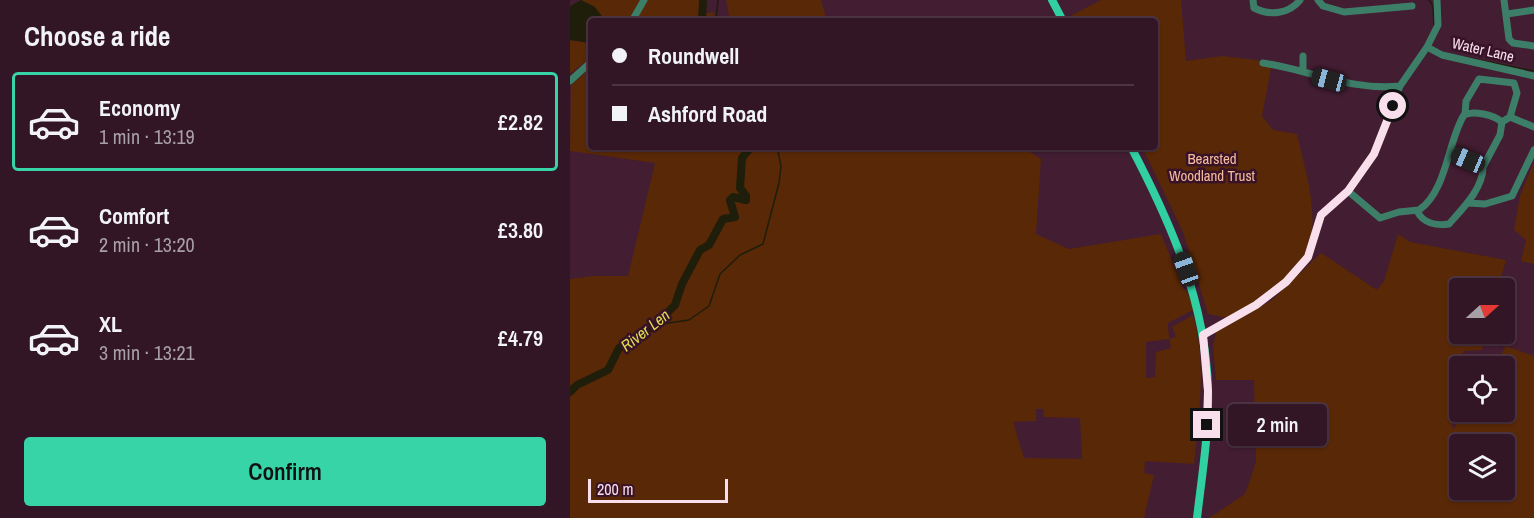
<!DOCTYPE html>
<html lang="en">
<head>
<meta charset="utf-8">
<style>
  :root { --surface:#321626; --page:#3a1f2e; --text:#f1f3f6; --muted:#a89fa7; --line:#4d3543; --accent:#36d4a7 }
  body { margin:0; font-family:"Archivo Narrow",sans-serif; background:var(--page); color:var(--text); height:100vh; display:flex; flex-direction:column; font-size:22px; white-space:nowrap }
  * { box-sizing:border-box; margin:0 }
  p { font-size:20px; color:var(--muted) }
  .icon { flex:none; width:33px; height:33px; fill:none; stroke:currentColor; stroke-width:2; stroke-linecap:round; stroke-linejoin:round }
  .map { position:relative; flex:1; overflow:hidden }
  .side { display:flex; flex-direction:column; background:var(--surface); width:570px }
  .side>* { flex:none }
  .guide { position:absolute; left:18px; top:18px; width:570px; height:132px; border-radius:6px; box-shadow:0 2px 4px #0004,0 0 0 2px var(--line); display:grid; align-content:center; height:132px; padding:0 24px; background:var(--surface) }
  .needle { width:39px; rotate:69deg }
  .controls { position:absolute; left:879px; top:278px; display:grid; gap:12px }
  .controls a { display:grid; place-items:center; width:66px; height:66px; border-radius:6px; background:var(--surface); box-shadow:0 2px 4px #0004,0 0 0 2px var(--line); font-size:30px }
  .scale { position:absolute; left:18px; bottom:15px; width:140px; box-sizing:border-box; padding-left:6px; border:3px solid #f9dfeb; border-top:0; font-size:16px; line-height:21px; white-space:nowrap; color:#f9dfeb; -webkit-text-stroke:4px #381328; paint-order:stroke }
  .end { position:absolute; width:27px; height:27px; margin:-14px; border:8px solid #f9dfeb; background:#111; box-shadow:0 0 0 3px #111 }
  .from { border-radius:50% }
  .bubble { position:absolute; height:42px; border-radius:6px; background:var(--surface); box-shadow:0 2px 4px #0004,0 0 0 2px var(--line); font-size:20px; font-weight:600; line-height:42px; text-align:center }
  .car { position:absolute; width:18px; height:36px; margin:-18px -9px; border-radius:8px; box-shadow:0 0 4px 2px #0007; background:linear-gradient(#222 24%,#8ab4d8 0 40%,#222 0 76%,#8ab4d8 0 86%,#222 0) }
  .guide b { display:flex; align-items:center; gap:21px; height:57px; font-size:22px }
  .guide b+b { border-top:2px solid var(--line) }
  .guide i { width:15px; height:15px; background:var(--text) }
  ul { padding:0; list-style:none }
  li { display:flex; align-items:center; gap:18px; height:99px; margin:0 12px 9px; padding:0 12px; border:3px solid transparent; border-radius:6px }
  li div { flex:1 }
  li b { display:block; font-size:22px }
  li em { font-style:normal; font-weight:600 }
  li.selected { border-color:var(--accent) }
  li>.icon { width:54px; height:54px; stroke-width:1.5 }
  h2 { padding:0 24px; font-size:27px; line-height:72px }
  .primary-button { display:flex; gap:12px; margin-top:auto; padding:12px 24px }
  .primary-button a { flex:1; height:69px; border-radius:6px; background:var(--accent); color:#111; font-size:24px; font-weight:600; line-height:69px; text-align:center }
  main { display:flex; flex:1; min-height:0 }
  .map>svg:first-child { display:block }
</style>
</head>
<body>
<main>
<section class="side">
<h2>Choose a ride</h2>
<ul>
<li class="selected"><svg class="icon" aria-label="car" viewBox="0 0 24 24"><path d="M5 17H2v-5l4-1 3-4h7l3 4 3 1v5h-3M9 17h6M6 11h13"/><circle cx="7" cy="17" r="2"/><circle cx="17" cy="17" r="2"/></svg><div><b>Economy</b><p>1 min · 13:19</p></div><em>£2.82</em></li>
<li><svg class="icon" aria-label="car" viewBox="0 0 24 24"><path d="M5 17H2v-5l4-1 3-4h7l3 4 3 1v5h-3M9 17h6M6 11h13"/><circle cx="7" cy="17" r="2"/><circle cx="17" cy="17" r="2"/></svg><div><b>Comfort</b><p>2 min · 13:20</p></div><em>£3.80</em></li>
<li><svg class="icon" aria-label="car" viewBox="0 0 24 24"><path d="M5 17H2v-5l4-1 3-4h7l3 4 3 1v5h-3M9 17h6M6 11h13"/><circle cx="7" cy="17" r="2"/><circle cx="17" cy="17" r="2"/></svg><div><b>XL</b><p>3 min · 13:21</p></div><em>£4.79</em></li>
</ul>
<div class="primary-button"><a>Confirm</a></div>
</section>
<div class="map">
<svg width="964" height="518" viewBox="0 0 964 518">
  <rect width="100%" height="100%" fill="#431d32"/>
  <path fill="#592807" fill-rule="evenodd" d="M 12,0 L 70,0 L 58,21 L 33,21 Z
    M 77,0 L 130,0 L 131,14 L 144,12 L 145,21 L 65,21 Z
    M 156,0 L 251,0 L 257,21 L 160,21 Z
    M 531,0 L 611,0 L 616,61 L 652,56 L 694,61 L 693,65 L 701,68 L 692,116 L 703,130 L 727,134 C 734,165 745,199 742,231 C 739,271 689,300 658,318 L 638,314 L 613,232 L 572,147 L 585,147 L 585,21 L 504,21 L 502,15 Z
    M 0,40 L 21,43 L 21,57 L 0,74 Z
    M 21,68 L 21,147 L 452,147 L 471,159 L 466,234 L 499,249 L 591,234 L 614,290 L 616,290 L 625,309 L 598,323 L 599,339 L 606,337 L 602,327 L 623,315 C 637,364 629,414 624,464 L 575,461 L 574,473 L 584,475 L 574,518 L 0,518 L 0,279 L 23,276 L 58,276 L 85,163 L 0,151 L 1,85 ZM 599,339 L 601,348 L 586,352 L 585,377 L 576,378 L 576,342 ZM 466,409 L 473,409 L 474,417 L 510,418 L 512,459 L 454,458 L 443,422 L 466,421 Z
    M 964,162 L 964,264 L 951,261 L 956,240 L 944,230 L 950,196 Z
    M 828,234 L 840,242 L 936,260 L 931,277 L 943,295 L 937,318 L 935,317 L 934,288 L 890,288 L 890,333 L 915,333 L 912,350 L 894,351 L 877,385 L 883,430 L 895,411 L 934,411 L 934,366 L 924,366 L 936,346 L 964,356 L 964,518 L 639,518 L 675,494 L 686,462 L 684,380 L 646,380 L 643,346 L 646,332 L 702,300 L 751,253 L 807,290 L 814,281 ZM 890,444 L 934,444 L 934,489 L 890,489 Z"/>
  <path fill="#1e1e0a" d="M 11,0 L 25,7 L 34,19 L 21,21 L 20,43 L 0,40 L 0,6 Z"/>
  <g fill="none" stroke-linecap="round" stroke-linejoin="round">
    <path stroke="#1e1e0a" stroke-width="1.5" d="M 859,0 L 863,6 L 864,26
      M 146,21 L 148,0
      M 894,57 L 964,71
      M 85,325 L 119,320 L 139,306 L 150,274 L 170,255 L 193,244 L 209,183 L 211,166 L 207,147"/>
    <path stroke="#1e1e0a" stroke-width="8" d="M 132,21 L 133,0
      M 0,392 L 7,385 L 38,370 L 49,348 L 85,325 L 105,305 L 112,284 L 130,250 L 139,245 L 153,219 L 165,217 L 160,200 L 163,197 L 176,200 L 176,196 L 170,188 L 172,158 L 181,147"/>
    <path stroke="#3d7e68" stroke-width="7" d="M 683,0 L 684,8 C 700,16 719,14 730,0
      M 748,0 L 753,6 L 774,12 L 842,6
      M 934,0 L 939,39 L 943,43 L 964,46
      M 937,14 L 964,10
      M 62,21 L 74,0
      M 857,47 L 872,55 L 964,76
      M 733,56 L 733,71
      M 693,63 C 740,70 781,91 830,86
      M 0,81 L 21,62
      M 895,114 L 896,101 L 909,79 L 944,83 L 947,93 L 940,117 L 932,122
      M 940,117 L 964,127
      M 778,191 L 810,218 L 829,212 L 849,210 C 877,191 878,140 894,115 C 903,110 924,115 932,122 L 930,135 L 913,167 L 882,154
      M 898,203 L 915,204 L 942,196 L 964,150
      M 847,211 C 853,223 866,226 879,224 C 892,209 913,189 913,167
      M 633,335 L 686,305 L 716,282 L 738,257 L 751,215 L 778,191 L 804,154 L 830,86 L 857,47 L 868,25 L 867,0"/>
    <path stroke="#30d0a3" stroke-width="8" d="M 482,0 L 493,21
      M 561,147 C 601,223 636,303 638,390 C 639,433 632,475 627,518"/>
  </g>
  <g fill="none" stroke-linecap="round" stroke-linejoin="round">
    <path stroke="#f9dfeb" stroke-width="8" d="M 637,425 L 638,391 L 633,335 L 686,305 L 716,282 L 738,257 L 751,215 L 778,191 L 804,154 L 823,106"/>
  </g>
  <g text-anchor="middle" stroke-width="5" stroke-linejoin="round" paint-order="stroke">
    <g font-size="15" fill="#f9dfeb" stroke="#381328">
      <text transform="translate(913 50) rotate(13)" y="5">Water Lane</text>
    </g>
    <g font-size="15" fill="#f5ba9c" stroke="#381328">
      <text x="642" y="164">Bearsted<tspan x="642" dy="17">Woodland Trust</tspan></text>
    </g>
    <g font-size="16" font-style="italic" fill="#dfde50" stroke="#381328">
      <text transform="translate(75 330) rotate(-38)" y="6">River Len</text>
    </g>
  </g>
</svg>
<div class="controls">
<a><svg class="needle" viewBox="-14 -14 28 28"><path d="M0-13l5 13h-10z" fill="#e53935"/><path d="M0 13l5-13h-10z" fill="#a89fa7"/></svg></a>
<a><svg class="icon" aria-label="locate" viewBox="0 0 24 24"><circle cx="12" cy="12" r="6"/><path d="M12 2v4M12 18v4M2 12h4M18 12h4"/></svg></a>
<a><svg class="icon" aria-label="layers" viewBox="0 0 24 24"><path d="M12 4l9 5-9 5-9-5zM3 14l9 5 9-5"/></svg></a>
</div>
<div class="scale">200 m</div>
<i class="end from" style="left:823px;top:106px"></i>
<i class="end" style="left:637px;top:425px"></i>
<div class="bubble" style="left:658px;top:404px;width:99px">2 min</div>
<i class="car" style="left:759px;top:80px;rotate:285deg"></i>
<i class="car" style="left:898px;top:160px;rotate:293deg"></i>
<i class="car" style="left:616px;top:269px;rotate:340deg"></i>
<div class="guide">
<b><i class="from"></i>Roundwell</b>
<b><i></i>Ashford Road</b>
</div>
</div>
</main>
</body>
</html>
